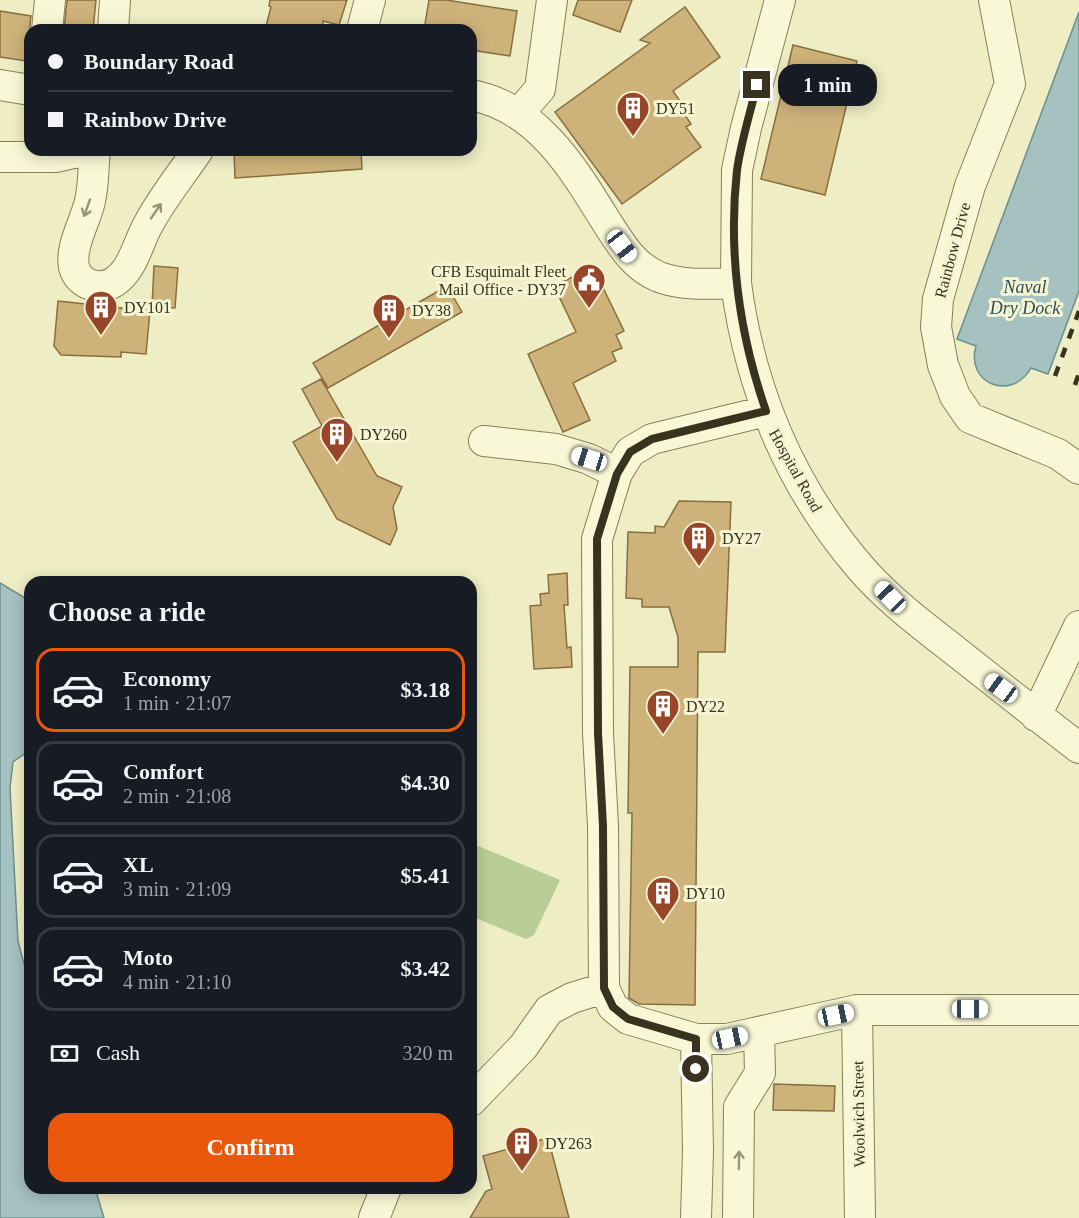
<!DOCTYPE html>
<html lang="en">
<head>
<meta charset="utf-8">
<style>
  :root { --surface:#171b24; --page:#20242c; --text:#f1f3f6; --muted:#9ea1a6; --line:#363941; --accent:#ea580c }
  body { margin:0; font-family:"Times New Roman",serif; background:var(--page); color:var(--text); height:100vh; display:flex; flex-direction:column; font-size:22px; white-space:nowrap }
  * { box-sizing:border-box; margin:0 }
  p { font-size:20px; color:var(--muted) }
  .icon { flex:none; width:33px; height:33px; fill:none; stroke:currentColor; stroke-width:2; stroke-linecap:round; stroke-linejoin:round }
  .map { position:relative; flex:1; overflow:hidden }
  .sheet { position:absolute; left:24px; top:576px; width:453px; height:618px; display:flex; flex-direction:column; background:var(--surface); border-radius:18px; box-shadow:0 3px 15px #0003 }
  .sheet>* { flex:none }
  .top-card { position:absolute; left:24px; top:24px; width:453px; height:132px; border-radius:18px; box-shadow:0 3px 15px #0003; display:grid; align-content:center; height:132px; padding:0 24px; background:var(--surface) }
  .end { position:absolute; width:27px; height:27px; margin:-14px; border:8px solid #38321e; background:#fff; box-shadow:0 0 0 3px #fff }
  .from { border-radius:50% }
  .bubble { position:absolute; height:42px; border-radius:18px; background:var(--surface); box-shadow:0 3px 15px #0003; font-size:20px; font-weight:700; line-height:42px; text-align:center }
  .car { position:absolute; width:18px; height:36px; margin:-18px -9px; border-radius:8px; box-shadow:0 0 4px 2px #0007; background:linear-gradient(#fff 24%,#345 0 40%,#fff 0 76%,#345 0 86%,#fff 0) }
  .top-card b { display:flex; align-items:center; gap:21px; height:57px; font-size:22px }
  .top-card b+b { border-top:2px solid var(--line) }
  .top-card i { width:15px; height:15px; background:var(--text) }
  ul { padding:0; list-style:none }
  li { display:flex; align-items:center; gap:18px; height:84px; margin:0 12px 9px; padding:0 12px; border:3px solid var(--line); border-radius:18px }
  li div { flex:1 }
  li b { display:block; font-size:22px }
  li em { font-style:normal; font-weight:700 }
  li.current { border-color:var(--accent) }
  li>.icon { width:54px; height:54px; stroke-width:1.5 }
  h2 { padding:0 24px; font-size:27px; line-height:72px }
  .pay { display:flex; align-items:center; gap:15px; height:66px; padding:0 24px; font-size:22px }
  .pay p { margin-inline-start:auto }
  .cta { display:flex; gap:12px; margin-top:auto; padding:12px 24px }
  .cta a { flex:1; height:69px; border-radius:18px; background:var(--accent); color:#fff; font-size:24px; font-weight:700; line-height:69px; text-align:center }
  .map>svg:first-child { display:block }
</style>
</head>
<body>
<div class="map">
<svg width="1079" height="1218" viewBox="0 0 1079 1218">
  <rect width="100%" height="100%" fill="#eeedc3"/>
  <path fill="#b8cd97" d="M 471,843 L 560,880 L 534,935 L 526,939 L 471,916 Z"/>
  <path fill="#a5c1c0" stroke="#6c8f8f" stroke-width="1.5" d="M 1079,12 L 1079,291 L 1048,374 L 1031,368 C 1012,402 965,384 976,346 L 957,339 Z
    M 0,583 L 30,601 L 30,750 L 13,762 L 10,788 L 18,941 L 30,987 L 30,1188 L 95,1188 L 104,1218 L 0,1218 Z"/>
  <path fill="#cdb279" stroke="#886f3f" stroke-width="1.5" d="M 67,0 L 96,0 L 93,30 L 64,30 Z
    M 270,0 L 347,0 L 339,25 L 323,21 L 323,30 L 265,30 L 271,7 L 269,6 Z
    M 429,0 L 446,0 L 517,11 L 510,56 L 471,50 L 471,30 L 424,30 Z
    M 578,0 L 632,0 L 620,32 L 573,15 Z
    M 685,7 L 720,57 L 673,91 L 686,110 L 683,112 L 691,124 L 686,127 L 701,147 L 622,204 L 555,112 L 650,43 L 640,40 Z
    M 0,11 L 31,16 L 26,61 L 0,57 Z
    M 793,45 L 857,61 L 825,195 L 761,179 Z
    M 234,150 L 361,150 L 362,169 L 235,178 Z
    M 154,266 L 178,268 L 175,308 L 152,306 Z
    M 593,267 L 624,331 L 616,335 L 622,348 L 612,352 L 616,361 L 573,383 L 590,420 L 563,432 L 528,354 L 576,332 L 554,286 Z
    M 447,286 L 462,312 L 328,388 L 313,363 Z
    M 58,301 L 150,311 L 146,354 L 121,352 L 121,357 L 61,355 L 54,346 Z
    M 321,379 L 377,476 L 402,487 L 393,507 L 397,529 L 390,545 L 337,519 L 293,442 L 322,426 L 302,389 Z
    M 679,501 L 731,502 L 725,652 L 698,652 L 695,1005 L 639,1004 L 629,998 L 632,813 L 628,813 L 630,667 L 678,667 L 678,637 L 669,607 L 642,607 L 642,599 L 626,598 L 628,532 L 655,533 L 655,526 L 664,527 Z
    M 567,573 L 568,605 L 564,605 L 567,648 L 571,647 L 572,667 L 534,669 L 530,606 L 541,605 L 540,594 L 549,593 L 548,575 Z
    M 774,1084 L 835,1086 L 834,1111 L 773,1110 Z
    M 548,1138 L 569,1218 L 470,1218 L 486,1191 L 492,1189 L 483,1156 Z"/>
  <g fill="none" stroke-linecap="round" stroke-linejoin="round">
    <defs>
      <path id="minor" d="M 994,0 L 1010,84 L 970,186 L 938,299 L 936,327 L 943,365 L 955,396 L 970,418 L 1058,454 L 1079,469
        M 47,30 L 50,0
        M 113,30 L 115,0
        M 362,30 L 370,0
        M 0,85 L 30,90
        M 471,95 C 536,107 572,166 604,218 C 619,241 632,266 659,277 C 683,286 711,284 736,283 C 750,389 789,484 859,566 C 886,598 921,624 954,650 C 996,683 1037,716 1079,748
        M 518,114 L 540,89 L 552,0
        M 95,150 C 93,167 94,188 89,205 C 84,223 70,248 74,267 C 79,287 104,292 118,279 C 134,266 139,240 149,223 C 163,197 182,174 198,150
        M 0,157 L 55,157 L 87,150
        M 736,283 L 737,170 L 746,128 L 780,0
        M 766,411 L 652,439 L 630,452 L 617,473 L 597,539 L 598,733 L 603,826 L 604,988 L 613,1007 L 628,1019 L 696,1039 L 727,1039 L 857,1010 L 1079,1010
        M 484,441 L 556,449 L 589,459 L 617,473
        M 1036,716 L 1079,626
        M 857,1010 L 860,1218
        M 696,1039 L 698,1152 L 696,1218
        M 471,1101 L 523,1047 L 549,1010 L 572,998 L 604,988
        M 374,1218 L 386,1188
        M 738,1218 L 739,1107 L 760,1073 L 759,1032"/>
    </defs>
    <use href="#minor" stroke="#897f5a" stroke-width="32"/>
    <use href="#minor" stroke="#f9f8d6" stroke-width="30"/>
    <path stroke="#38321e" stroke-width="4.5" stroke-dasharray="10 10" stroke-linecap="butt" d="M 1055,376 L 1079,311
      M 1075,385 L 1079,373"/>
  </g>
  <defs><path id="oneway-shaft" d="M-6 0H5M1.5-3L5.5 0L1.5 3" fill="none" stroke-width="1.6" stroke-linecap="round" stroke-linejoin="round" transform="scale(1.5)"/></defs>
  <g stroke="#98957a">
    <use href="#oneway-shaft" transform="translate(87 208) rotate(109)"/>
    <use href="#oneway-shaft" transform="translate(156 211) rotate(-56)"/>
    <use href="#oneway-shaft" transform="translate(739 1160) rotate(-89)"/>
  </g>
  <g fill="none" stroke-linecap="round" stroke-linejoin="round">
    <path stroke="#38321e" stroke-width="8" d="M 696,1069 L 696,1039 L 628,1019 L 613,1007 L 604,988 L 603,826 L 598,733 L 597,539 L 617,474 L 630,452 L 652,439 L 766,411 C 739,333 728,252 737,170 C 741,142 750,113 757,85"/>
  </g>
  <defs>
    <symbol id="building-pin" viewBox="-11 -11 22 30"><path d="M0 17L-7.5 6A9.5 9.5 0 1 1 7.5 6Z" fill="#984529" stroke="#f6f5d3"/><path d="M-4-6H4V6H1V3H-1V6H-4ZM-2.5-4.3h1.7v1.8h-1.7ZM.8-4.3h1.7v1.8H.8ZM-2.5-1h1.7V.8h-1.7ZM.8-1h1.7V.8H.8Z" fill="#fff"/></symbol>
    <symbol id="civic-pin" viewBox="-11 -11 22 30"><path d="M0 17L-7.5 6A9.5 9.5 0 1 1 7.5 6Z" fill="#984529" stroke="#f6f5d3"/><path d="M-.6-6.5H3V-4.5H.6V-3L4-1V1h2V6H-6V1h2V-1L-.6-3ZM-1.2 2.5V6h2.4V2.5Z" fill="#fff"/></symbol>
  </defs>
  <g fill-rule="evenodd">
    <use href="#building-pin" x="614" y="89" width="38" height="52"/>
    <use href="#civic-pin" x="570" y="261" width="38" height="52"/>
    <use href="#building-pin" x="82" y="288" width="38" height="52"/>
    <use href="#building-pin" x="370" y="291" width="38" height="52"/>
    <use href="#building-pin" x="318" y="415" width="38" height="52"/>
    <use href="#building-pin" x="680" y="519" width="38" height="52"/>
    <use href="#building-pin" x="644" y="687" width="38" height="52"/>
    <use href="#building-pin" x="644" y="874" width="38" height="52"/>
    <use href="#building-pin" x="503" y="1124" width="38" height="52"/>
  </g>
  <g text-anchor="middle" stroke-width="6" stroke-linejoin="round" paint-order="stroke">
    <g font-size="16" fill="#38321e" stroke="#f6f5d3" text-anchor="start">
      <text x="656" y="114">DY51</text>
      <text x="566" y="277" text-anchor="end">CFB Esquimalt Fleet<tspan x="566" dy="18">Mail Office - DY37</tspan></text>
      <text x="124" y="313">DY101</text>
      <text x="412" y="316">DY38</text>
      <text x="360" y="440">DY260</text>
      <text x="722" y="544">DY27</text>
      <text x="686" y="712">DY22</text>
      <text x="686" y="899">DY10</text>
      <text x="545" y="1149">DY263</text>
    </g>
    <g font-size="16" fill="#38321e" stroke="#f6f5d3">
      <text transform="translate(952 250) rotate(-75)" y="6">Rainbow Drive</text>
      <text transform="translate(796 470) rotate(61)" y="6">Hospital Road</text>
      <text transform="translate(858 1114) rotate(-91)" y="6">Woolwich Street</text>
    </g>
    <g font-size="18" font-style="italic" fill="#2d5058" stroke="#f6f5d3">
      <text x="1025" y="293">Naval<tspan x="1025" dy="21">Dry Dock</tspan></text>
    </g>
  </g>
</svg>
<i class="end from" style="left:696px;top:1069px"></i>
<i class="end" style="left:757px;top:85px"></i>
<div class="bubble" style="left:778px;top:64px;width:99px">1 min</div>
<i class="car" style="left:622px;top:246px;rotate:142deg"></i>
<i class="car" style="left:589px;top:459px;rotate:287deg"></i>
<i class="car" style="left:890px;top:597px;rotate:316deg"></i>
<i class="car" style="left:1001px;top:688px;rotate:306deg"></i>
<i class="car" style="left:970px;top:1009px;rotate:90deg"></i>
<i class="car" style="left:836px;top:1015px;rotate:78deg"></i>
<i class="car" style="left:730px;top:1038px;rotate:78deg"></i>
<div class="top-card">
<b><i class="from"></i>Boundary Road</b>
<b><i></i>Rainbow Drive</b>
</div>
<section class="sheet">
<h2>Choose a ride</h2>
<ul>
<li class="current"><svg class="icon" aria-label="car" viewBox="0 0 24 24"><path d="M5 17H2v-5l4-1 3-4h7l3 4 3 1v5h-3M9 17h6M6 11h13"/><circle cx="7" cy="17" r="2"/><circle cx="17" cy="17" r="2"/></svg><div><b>Economy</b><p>1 min · 21:07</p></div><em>$3.18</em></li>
<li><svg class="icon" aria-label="car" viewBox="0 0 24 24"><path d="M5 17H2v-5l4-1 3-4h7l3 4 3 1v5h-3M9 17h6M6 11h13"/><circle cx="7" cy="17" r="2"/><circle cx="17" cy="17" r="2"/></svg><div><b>Comfort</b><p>2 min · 21:08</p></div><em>$4.30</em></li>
<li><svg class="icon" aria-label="car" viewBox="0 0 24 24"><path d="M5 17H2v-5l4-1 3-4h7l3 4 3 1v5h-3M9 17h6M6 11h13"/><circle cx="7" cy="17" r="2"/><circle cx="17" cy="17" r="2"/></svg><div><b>XL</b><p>3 min · 21:09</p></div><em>$5.41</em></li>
<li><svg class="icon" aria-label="car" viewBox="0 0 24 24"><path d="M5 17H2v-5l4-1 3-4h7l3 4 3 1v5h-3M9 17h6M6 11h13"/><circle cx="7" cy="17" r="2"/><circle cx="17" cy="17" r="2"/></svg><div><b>Moto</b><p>4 min · 21:10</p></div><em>$3.42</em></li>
</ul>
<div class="pay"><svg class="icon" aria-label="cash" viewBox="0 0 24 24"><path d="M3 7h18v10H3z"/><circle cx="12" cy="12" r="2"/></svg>Cash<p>320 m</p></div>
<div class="cta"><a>Confirm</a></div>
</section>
</div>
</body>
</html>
